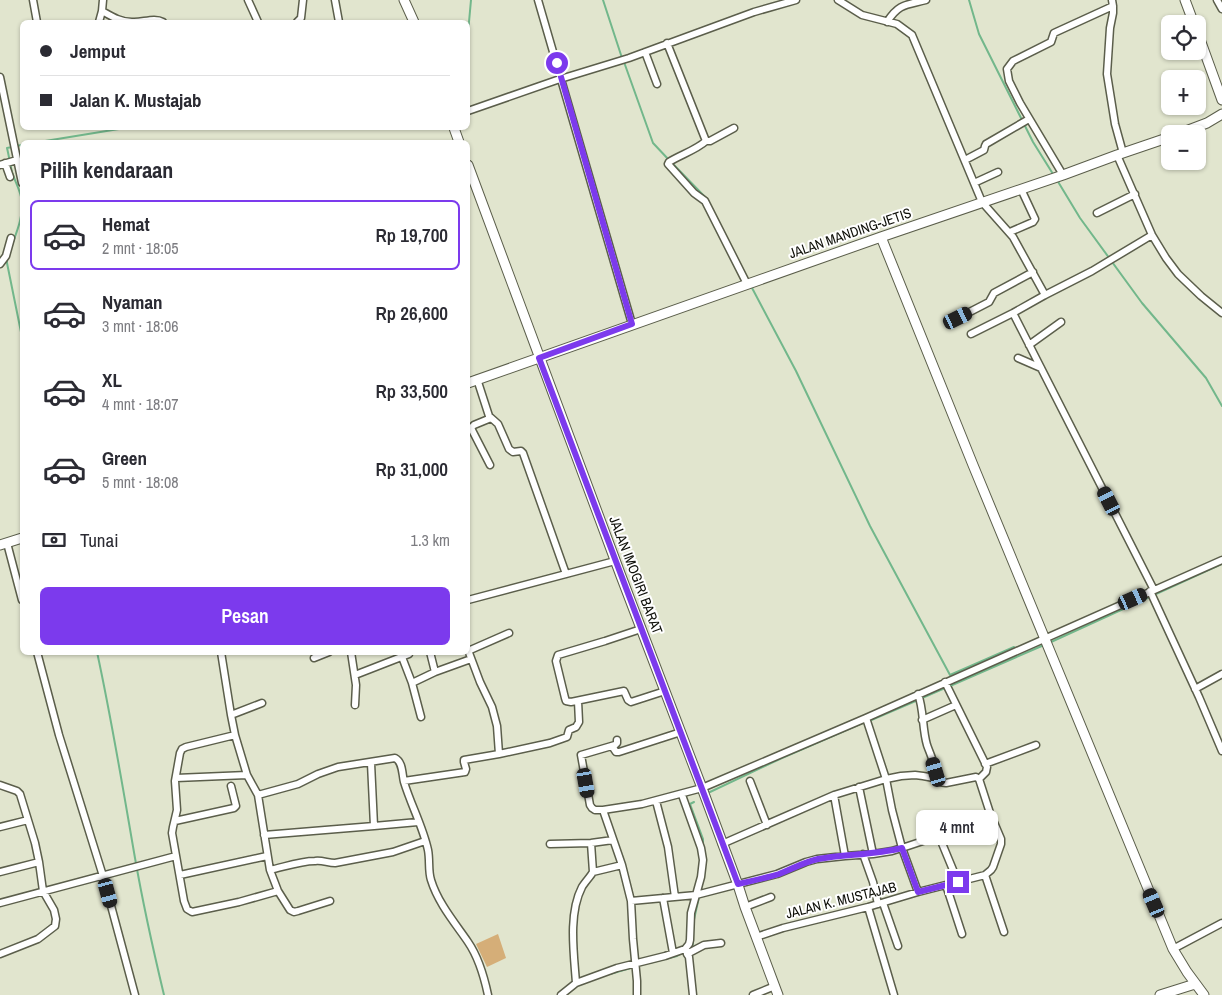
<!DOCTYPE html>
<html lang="id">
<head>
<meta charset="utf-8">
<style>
  :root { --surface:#fff; --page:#f2f2f3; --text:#2b2b33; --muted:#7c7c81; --line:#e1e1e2; --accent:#7c3aed }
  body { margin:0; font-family:"Archivo Narrow",sans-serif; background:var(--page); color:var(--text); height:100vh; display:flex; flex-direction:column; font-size:19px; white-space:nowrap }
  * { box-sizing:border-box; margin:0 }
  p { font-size:16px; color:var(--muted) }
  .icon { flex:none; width:28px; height:28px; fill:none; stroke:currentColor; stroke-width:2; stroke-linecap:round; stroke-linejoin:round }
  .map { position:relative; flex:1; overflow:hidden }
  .panel { position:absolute; left:20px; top:140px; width:450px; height:515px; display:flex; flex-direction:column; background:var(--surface); border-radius:8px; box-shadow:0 1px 4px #0004 }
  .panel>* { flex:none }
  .banner { position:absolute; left:20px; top:20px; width:450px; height:110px; border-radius:8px; box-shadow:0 1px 4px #0004; display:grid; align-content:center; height:110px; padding:0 20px; background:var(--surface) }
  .fabs { position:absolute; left:1161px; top:15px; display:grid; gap:10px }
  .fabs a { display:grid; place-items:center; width:45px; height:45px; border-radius:8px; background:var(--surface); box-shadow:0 1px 4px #0004; font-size:25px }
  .end { position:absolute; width:22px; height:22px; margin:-11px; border:6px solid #7c3aed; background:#fff; box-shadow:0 0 0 2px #fff }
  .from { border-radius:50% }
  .bubble { position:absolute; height:35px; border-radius:8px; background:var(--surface); box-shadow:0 1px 4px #0004; font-size:16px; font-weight:600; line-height:35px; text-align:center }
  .car { position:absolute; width:15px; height:30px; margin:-15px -8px; border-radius:6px; box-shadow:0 0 4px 1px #0007; background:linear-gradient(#222 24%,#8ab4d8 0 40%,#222 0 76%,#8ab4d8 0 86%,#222 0) }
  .banner b { display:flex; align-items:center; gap:18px; height:48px; font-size:19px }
  .banner b+b { border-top:1px solid var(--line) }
  .banner i { width:12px; height:12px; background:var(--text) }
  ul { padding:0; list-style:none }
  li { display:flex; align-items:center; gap:15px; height:70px; margin:0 10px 8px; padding:0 10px; border:2px solid transparent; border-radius:8px }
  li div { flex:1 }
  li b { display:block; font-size:19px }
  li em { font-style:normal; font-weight:600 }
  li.current { border-color:var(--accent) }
  li>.icon { width:45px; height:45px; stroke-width:1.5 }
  h2 { padding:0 20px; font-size:22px; line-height:60px }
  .pay { display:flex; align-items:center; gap:12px; height:55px; padding:0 20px; font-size:19px }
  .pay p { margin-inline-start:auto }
  .primary-button { display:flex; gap:10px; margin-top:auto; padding:10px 20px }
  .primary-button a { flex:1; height:58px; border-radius:8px; background:var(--accent); color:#fff; font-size:20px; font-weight:600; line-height:58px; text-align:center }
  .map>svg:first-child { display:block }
</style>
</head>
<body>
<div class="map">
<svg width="1222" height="995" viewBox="0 0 1222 995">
  <rect width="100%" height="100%" fill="#e1e5ce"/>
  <path fill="#d5ae78" d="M 498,934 L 506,958 L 487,967 L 476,944 Z"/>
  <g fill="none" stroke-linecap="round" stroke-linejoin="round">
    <path stroke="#72b78b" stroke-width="2" d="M 603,0 L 622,58
      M 969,0 L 979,34 L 1022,120
      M 468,33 L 471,0
      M 624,62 L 653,143 L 669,160
      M 1024,124 L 1033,142 L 1053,174
      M 39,142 L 125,128
      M 16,146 L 22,145
      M 12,147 L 7,148 C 9,156 10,164 12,172 C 15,182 21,191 22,202 C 23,217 17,231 12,245
      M 672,163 L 707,199
      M 1057,180 L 1080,218 L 1142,303 L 1206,378 L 1222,406
      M 7,258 L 7,263 L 22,337
      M 751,286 L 796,371 L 870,526 L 950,675 L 1014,647
      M 1051,642 L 1222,564
      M 97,652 C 112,721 123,789 135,858 C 143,904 153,949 164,995
      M 950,686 L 1044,645
      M 922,698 L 945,688
      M 869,721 L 918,700
      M 710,792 L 782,758 L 865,722
      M 694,802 L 690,804 L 703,839 L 703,845
      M 693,924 L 699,897
      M 689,950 L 693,944 L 693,939
      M 649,963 L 677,956 L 684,952
      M 610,974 L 634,967"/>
    <defs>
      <path id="street" d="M 33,0 L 37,22
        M 248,0 L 258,22
        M 335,0 L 339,22
        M 538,0 L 632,324
        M 838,0 L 862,15 L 897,24 L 912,35 L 982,202 L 1013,237 L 1045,295
        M 1112,0 L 1113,6 L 1113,13 L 1110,28 L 1107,74 L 1115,124 L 1123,153
        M 1217,0 L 1222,9
        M 102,11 C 111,16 120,22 132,22 C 142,23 154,17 163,22
        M 99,22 L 102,11 L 103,0
        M 297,22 L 301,18 L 303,0
        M 887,22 C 899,3 907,5 926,0
        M 667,43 L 706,141 C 696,150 680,155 669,162 L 668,164 L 694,193 L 705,201 L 747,284
        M 645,52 L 657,84
        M 0,77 L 22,183
        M 468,111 L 557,80 L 629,58 L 754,12 L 796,0
        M 706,141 L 710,141 L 734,128
        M 1117,155 L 1152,235 L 1166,258 L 1178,274 L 1201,296 L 1222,313
        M 965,160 L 984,150 L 985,146 L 986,144 L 1029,119
        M 5,163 L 10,177
        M 0,165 L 17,160
        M 1063,175 L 1020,103 L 1009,81 L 1007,69 L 1013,61 L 1051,42 L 1054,33 L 1113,6
        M 974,183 L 998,172
        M 1097,213 L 1135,194
        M 1010,232 L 1033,222 L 1035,219 L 1021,189
        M 0,264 L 6,256 L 11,238
        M 1013,313 L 1154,590
        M 958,318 L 989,302 L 994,293 L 1033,272
        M 971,334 L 1013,313 L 1045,295 L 1092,271 L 1152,235
        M 1029,345 L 1061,322
        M 1018,358 L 1041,368
        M 477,379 L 489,416 L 498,424 L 509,449 L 513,452 L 521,451 L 523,453 L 566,574
        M 490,465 L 471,428 L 474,425 L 491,418
        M 7,543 L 22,600
        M 1150,591 L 1199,697 L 1222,751
        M 468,600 L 615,561
        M 641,629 L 605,641 L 558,655 L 556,661 L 565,698 L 566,701 L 571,702 L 624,691 L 628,700 L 631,702 L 665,691
        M 468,651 L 509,633
        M 37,652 L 59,735 L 103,876 L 135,995
        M 221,652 L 231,715
        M 351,652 L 356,685 L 355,705
        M 402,657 L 412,683 L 421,717
        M 314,658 L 329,652
        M 435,672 L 471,659
        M 355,675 L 409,654
        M 945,682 L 987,767 L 986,772 L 979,779
        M 412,683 L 435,672 L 430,652
        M 1195,689 L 1222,674
        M 918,694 C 924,710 922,728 927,745 C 930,754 938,769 934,778
        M 866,718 L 886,779 L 892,810 L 902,848 L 918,892
        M 922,720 L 956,705
        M 235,735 L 231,715 L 262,703
        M 617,740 L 617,743 L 615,745 L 581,755 L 590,805 L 592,808 L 595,810 L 603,810 L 642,804 L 702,788 L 866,718 L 1222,560
        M 612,746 L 616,752 L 619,752 L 681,732
        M 499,754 L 550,743 L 567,737 L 569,730 L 576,727 L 579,722 L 578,701
        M 371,763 L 374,826
        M 985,764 L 1036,745
        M 176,778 L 247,775
        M 404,781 L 465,772 L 466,769 L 464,762 L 464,760 L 499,754 L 497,726 L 492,707 L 480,682 L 468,650
        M 750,781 L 767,825
        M 0,785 L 17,791 L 20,794 L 35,843 L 39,862 L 43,891 L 54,910 L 56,919 L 55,926 L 38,939 L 0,954
        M 859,787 L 873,854
        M 258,795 L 298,784 L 318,774 L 338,767 L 395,758 C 403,762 402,774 404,782 C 411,805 423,827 428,850 C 430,860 428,871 431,880 C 438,903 455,923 468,942 C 479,958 484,976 488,995
        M 834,795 L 845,856
        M 656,801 L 668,847 L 675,897
        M 603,810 L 622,865 L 631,901
        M 175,821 L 234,808 L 236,806 L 231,786
        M 0,827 L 28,820
        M 264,835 L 374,826 L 418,822
        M 939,836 L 958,882
        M 550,844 L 591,843 L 613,840
        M 722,844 L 834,795 L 886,779 L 901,776 L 915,775 L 923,776 L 934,778 L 939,782 L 946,783 L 976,777 L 979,779 L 990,813 L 1001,839 L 1001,844 L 993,867 L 991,870 L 985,875 L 918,892 L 868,907 L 783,928 L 756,937
        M 863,854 L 873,882 L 878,904
        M 270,870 C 284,867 300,861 315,861 C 322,860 328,863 335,863 L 393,852 L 425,841
        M 0,872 L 39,862
        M 593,872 L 622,865
        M 180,875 L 267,856
        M 985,875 L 1004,932
        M 946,885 L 962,934
        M 278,891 L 239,902 L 192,912 L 187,909 L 184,901 L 172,833 L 173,827 L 177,810 L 175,781 L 180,753 L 182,749 L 186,747 L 235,735 L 247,775 L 258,795 L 270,870 L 278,891 L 290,910 L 294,912 L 298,911 L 330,901
        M 663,898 L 673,953
        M 0,903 L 176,856
        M 883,903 L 898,946
        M 745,907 L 771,897
        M 868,907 L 894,995
        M 686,948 L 687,954 L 689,957 L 693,995
        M 1173,949 L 1222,923
        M 687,954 L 704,945 L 721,943
        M 576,983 C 574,954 568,914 582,887 C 585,882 590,877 593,872 L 591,843
        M 561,995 L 576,983 L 617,968 L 665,956 L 685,949 L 689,944 L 690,940 L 691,913 L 701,877 L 703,860 L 701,848 L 682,795
        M 637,995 L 637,981 L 633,939 L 631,901 L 696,895 L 777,874 L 806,862 L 817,859 L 845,856 L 873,854 L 892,851 L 908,846 L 950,832 L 973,822 L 990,813
        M 753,995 L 775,986"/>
      <path id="secondary" d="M 404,0 L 414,22
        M 1185,0 L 1194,24
        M 1198,34 L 1222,100
        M 454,128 L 459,142
        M 1178,134 L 1207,123 L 1222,114
        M 468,165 L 621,576 L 702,788 L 738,885 L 745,907 L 778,995
        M 881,237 L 973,465 L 1173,949 L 1187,972 L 1204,995
        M 468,383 L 881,237 L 1063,175 L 1117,155 L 1170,137
        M 0,545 L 22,538
        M 1160,995 L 1195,984"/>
    </defs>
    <use href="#street" stroke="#5b5e4b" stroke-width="9"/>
    <use href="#secondary" stroke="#5b5e4b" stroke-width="11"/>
    <use href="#street" stroke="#fff" stroke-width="6"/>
    <use href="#secondary" stroke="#fff" stroke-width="9"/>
  </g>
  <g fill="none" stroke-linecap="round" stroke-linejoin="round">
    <path stroke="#7c3aed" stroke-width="6" d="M 557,63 L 632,324 L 539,358 L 738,884 C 751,881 766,878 779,874 C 792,869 804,862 818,859 C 846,854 874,855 902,848 L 918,892 L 958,882"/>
  </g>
  <g text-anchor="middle" stroke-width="4" stroke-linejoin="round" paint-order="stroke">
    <g font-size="14" fill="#0d0e07" stroke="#fff">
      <text transform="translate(850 233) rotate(-19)" y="5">JALAN MANDING-JETIS</text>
      <text transform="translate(636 575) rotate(69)" y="5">JALAN IMOGIRI BARAT</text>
      <text transform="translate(841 900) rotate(-14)" y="5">JALAN K. MUSTAJAB</text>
    </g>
  </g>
</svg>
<div class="fabs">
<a><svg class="icon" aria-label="locate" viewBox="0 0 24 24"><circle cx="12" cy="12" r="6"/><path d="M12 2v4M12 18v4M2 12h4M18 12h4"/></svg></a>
<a>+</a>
<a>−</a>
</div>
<i class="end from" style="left:557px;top:63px"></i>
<i class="end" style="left:958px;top:882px"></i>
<div class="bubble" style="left:916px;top:810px;width:82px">4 mnt</div>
<i class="car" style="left:958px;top:318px;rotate:64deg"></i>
<i class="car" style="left:1109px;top:501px;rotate:333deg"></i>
<i class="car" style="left:1133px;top:599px;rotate:66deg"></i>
<i class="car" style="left:936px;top:772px;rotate:343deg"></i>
<i class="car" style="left:586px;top:783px;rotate:170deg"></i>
<i class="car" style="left:108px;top:893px;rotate:165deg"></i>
<i class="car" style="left:1154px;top:903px;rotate:337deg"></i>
<div class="banner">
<b><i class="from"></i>Jemput</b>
<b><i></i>Jalan K. Mustajab</b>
</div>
<section class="panel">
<h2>Pilih kendaraan</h2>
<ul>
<li class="current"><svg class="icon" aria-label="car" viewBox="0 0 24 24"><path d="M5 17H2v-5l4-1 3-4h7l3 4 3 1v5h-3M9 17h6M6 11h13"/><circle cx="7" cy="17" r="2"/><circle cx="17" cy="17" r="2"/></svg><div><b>Hemat</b><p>2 mnt · 18:05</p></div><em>Rp 19,700</em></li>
<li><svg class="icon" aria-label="car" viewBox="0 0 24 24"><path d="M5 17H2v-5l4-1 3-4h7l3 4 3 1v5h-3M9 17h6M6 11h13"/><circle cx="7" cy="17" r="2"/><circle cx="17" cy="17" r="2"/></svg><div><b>Nyaman</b><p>3 mnt · 18:06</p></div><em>Rp 26,600</em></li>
<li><svg class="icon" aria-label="car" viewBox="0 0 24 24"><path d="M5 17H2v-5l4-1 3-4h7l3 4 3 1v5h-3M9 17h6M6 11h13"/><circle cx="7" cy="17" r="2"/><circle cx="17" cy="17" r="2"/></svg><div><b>XL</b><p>4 mnt · 18:07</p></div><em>Rp 33,500</em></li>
<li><svg class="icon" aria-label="car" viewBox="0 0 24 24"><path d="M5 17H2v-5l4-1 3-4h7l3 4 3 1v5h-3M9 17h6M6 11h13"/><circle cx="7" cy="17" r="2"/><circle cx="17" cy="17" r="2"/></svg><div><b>Green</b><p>5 mnt · 18:08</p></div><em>Rp 31,000</em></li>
</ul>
<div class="pay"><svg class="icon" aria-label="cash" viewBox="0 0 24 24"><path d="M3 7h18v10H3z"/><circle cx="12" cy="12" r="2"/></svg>Tunai<p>1.3 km</p></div>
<div class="primary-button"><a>Pesan</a></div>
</section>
</div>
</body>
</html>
